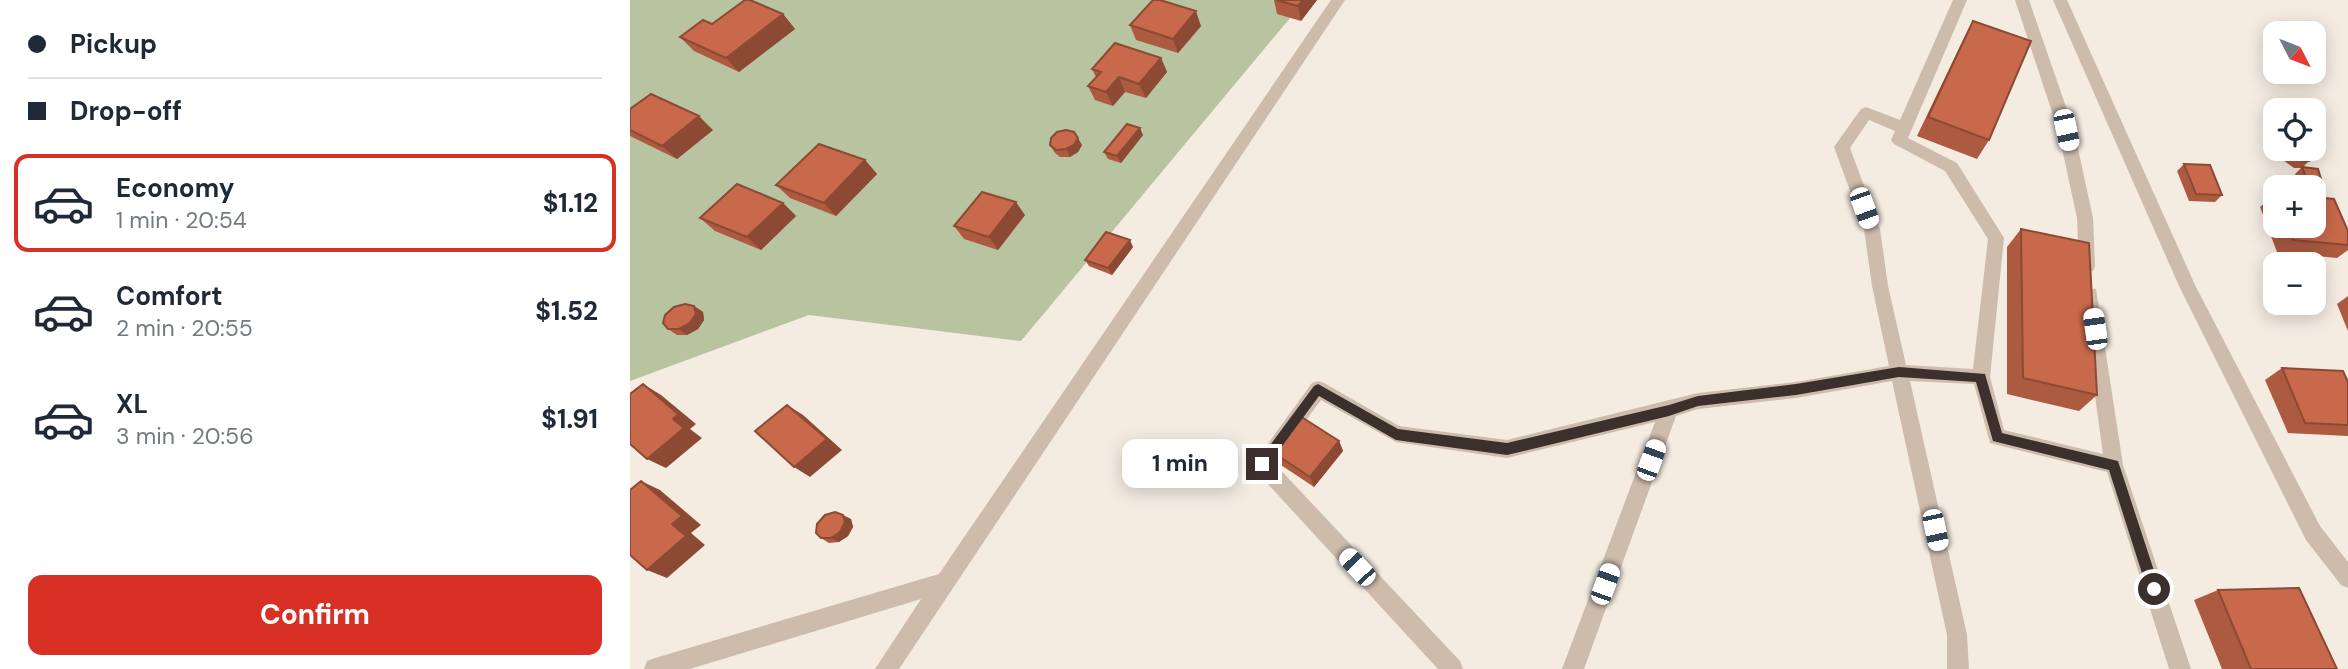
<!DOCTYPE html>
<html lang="en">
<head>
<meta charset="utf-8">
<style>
  :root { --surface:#fff; --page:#f2f2f3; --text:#1f2937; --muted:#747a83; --line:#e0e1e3; --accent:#d93025 }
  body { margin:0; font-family:"DM Sans",sans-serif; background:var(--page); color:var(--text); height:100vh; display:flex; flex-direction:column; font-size:26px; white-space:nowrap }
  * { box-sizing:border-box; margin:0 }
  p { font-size:23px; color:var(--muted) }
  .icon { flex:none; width:38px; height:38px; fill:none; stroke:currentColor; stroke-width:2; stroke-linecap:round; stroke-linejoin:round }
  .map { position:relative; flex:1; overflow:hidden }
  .sheet { display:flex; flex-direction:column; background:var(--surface); width:630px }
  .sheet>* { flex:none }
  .guide { display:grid; align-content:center; height:154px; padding:0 28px; background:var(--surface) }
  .needle { width:46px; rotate:132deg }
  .controls { position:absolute; left:1633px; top:21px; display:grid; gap:14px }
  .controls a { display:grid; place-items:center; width:63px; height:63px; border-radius:14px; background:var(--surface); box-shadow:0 4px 18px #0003; font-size:35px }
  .end { position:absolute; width:32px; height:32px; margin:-16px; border:9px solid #3b302b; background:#fff; box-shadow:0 0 0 4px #fff }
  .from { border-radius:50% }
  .bubble { position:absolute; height:49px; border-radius:14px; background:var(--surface); box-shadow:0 4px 18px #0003; font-size:23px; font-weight:700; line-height:49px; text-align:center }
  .car { position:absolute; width:21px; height:42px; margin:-21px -10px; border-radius:9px; box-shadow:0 0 5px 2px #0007; background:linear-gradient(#fff 24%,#345 0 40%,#fff 0 76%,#345 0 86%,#fff 0) }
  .guide b { display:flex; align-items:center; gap:24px; height:66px; font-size:26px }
  .guide b+b { border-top:2px solid var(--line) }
  .guide i { width:18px; height:18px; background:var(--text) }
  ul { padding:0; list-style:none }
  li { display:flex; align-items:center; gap:21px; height:98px; margin:0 14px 10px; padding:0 14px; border:4px solid transparent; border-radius:14px }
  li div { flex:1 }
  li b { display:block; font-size:26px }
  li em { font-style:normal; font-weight:700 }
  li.selected { border-color:var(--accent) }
  li>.icon { width:63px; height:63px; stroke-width:1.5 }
  .button { display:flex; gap:14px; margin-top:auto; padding:14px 28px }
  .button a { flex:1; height:80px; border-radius:14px; background:var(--accent); color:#fff; font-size:28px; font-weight:700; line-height:80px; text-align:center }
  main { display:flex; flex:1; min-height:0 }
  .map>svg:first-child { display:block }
</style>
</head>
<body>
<main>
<section class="sheet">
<div class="guide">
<b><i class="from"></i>Pickup</b>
<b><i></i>Drop-off</b>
</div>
<ul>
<li class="selected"><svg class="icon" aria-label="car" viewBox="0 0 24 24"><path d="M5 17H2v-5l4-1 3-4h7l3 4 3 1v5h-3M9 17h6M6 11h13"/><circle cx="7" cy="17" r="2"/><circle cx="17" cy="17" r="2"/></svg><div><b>Economy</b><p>1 min · 20:54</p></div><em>$1.12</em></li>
<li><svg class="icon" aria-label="car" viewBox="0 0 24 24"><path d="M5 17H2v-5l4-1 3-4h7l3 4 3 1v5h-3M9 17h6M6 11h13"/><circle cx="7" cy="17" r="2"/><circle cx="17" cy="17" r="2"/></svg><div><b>Comfort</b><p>2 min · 20:55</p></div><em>$1.52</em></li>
<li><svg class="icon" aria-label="car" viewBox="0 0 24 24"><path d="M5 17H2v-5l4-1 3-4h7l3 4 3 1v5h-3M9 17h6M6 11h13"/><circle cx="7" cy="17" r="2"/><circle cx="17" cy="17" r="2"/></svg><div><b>XL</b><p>3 min · 20:56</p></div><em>$1.91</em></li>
</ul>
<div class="button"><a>Confirm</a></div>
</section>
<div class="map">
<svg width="1718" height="669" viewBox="0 0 1718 669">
  <rect width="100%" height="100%" fill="#f4ebe1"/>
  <path fill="#b8c4a0" d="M 0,0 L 675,0 L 391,341 L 179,315 L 0,381 Z"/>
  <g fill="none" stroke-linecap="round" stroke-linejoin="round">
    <path fill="#cdbbac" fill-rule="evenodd" d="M 701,0 L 715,0 L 269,669 L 245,669 L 291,599 L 60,669 L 14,669 L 17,661 L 25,658 L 309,574 Z
      M 1323,0 L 1337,0 L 1278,138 L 1327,163 L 1374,238 L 1360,377 L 1374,430 L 1473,454 L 1451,294 L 1454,289 L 1466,289 L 1493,465 L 1561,669 L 1539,669 L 1477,472 L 1360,443 L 1344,384 L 1280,381 L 1337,635 L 1339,669 L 1317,669 L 1317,635 L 1262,381 L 1166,398 L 1068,409 L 1046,416 L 954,669 L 932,669 L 1025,422 L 877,458 L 766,442 L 691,400 L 644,463 L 830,661 L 833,669 L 808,669 L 625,470 L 623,464 L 682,383 L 688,381 L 694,383 L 769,426 L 877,440 L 1068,393 L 1166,382 L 1259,366 L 1242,286 L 1234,229 L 1204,147 L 1231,109 L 1236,107 L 1270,120 ZM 1239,120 L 1265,131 L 1261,140 L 1264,144 L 1315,171 L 1358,239 L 1343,369 L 1276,365 L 1258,286 L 1250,229 L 1220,148 Z
      M 1385,0 L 1399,0 L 1444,130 L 1463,218 L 1465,266 L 1463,271 L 1451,271 L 1449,266 L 1447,218 L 1428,130 Z
      M 1423,0 L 1437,0 L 1565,285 L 1690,526 L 1718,562 L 1718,588 L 1711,585 L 1676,540 L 1549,286 Z"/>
  </g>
  <path fill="#ac5a40" d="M 644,0 L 687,0 L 671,21 L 647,14 Z
    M 153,14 L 165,29 L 109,72 L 64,51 L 50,37 L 82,24 Z
    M 1343,21 L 1359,140 L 1347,159 L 1287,136 L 1332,42 Z
    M 500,25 L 571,26 L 548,53 L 506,40 Z
    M 531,58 L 537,72 L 516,98 L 495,92 L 483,106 L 465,100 L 458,86 L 466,77 L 462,69 Z
    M 0,109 L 83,130 L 47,159 L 0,136 Z
    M 513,135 L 491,163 L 478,159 L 474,152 Z
    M 420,145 L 452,145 L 448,152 L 440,157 L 430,157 L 425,153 Z
    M 1661,149 L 1679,161 L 1673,167 L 1692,182 L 1684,189 L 1684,187 L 1669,187 L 1665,174 L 1671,168 L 1664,168 L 1653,160 L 1653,156 Z
    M 235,160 L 247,174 L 206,216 L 160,198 L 146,185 Z
    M 1554,164 L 1592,195 L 1585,202 L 1559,201 L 1547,171 Z
    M 1645,194 L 1645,226 L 1684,226 L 1718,231 L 1718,250 L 1707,258 L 1647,252 L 1630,207 Z
    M 153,203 L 166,216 L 131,250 L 85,231 L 70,218 Z
    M 395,215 L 368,250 L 334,239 L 324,226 Z
    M 1391,229 L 1467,395 L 1449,411 L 1377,394 L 1377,247 Z
    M 503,247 L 482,275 L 459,266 L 455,260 Z
    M 1718,296 L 1718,331 L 1707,304 Z
    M 64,306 L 73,312 L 74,320 L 68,329 L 57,335 L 47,335 L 38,329 Z
    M 1652,368 L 1718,382 L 1718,436 L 1658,433 L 1635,380 Z
    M 709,441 L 713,451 L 684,487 L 645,461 L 641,451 Z
    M 221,519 L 223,527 L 218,536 L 209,542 L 199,543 L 191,538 Z
    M 1588,590 L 1707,669 L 1592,669 L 1564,600 Z"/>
  <path fill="#8c4a34" d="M 673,0 L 687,0 L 671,21 L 668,6 Z
    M 566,11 L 571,26 L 548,53 L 543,39 Z
    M 153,14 L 165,29 L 109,72 L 96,58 Z
    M 531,58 L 537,72 L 516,98 L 509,84 Z
    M 489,77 L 495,92 L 483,106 L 476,92 Z
    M 69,116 L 83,130 L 47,159 L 32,146 Z
    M 510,128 L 513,135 L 491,163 L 487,156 Z
    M 448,138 L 452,145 L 448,152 L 440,157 L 436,149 Z
    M 235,160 L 247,174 L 206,216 L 194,203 Z
    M 386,202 L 395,215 L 368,250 L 359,237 Z
    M 153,203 L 166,216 L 131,250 L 117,237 Z
    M 500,240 L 503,247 L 482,275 L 478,268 Z
    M 64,306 L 73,312 L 74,320 L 68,329 L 57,335 L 49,329 Z
    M 13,384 L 31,395 L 66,424 L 60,429 L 72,438 L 36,468 L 17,459 L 43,419 Z
    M 157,405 L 173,415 L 212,450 L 180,477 L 164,467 Z
    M 709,441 L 713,451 L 684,487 L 680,477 Z
    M 11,481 L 30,490 L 71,525 L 61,533 L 75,545 L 37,578 L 17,570 L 42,524 Z
    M 213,515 L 221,519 L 223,527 L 218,536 L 209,542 L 201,538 Z"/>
  <path fill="#c8694b" stroke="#8c4a34" stroke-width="2" d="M 115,0 L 120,0 L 153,14 L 96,58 L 50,37 L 73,20 L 82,24 Z
    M 523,0 L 530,0 L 566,11 L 543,39 L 500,25 Z
    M 646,0 L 673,0 L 668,6 Z
    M 1343,21 L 1401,41 L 1359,140 L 1298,117 Z
    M 485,43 L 531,58 L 509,84 L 489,77 L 476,92 L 458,86 L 471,72 L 462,69 Z
    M 21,94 L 69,116 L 32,146 L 0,130 L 0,109 Z
    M 497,124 L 510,128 L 487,156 L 474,152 Z
    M 436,130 L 444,132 L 448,138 L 444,145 L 436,149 L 426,150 L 420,145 L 421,138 L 427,132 Z
    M 189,144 L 235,160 L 194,203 L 146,185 Z
    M 1661,149 L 1671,149 L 1680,152 L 1682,158 L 1679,161 L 1672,161 L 1661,153 Z
    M 1554,164 L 1580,165 L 1592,195 L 1566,194 Z
    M 1672,167 L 1688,169 L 1692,182 L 1677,180 Z
    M 107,184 L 153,203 L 117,237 L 70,218 Z
    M 352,192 L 386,202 L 359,237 L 324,226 Z
    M 1684,197 L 1704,199 L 1718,231 L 1718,245 L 1663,240 L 1657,226 L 1684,226 Z
    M 1391,229 L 1459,243 L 1467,395 L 1393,378 Z
    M 476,232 L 500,240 L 478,268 L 455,260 Z
    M 55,304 L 64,306 L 66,314 L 60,323 L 49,329 L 38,329 L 33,323 L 35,315 L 44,307 Z
    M 1652,368 L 1713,371 L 1718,382 L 1718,425 L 1675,423 Z
    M 13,384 L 48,414 L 43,419 L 54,428 L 17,459 L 0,444 L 0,394 Z
    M 157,405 L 197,439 L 164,467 L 125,431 Z
    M 670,416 L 709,441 L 680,477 L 641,451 Z
    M 11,481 L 52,516 L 42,524 L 56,536 L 17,570 L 0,555 L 0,490 Z
    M 205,512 L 213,515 L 215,522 L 210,532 L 201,538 L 191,538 L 186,533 L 187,524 L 195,515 Z
    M 1669,588 L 1707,669 L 1621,669 L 1588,590 Z"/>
  <path fill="#3b302b" d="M 1269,367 L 1355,374 L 1372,433 L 1488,461 L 1530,589 L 1528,593 L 1524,595 L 1517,589 L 1479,470 L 1363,441 L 1346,382 L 1269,377 L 1166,395 L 1068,406 L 1039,416 L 877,455 L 766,440 L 689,396 L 636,468 L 628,468 L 626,464 L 684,386 L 688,384 L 768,429 L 877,443 L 1039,405 L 1068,396 L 1166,384 Z"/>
</svg>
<div class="controls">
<a><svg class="needle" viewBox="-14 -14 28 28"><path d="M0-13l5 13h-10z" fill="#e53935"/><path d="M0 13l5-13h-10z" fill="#747a83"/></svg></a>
<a><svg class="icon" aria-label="locate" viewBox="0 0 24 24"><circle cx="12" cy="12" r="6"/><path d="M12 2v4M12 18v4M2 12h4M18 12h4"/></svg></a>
<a>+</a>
<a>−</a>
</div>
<i class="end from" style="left:1524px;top:589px"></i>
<i class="end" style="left:632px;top:464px"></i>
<div class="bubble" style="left:492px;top:439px;width:116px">1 min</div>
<i class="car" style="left:1436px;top:130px;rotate:168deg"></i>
<i class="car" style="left:1234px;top:208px;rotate:160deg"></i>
<i class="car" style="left:1465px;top:329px;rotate:352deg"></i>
<i class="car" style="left:1021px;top:460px;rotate:20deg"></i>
<i class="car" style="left:1305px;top:530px;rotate:168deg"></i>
<i class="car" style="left:727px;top:567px;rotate:317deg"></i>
<i class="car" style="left:975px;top:584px;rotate:20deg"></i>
</div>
</main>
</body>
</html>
